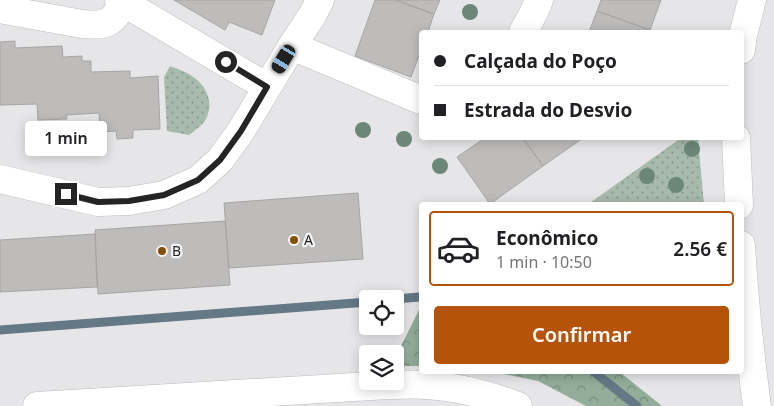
<!DOCTYPE html>
<html lang="pt">
<head>
<meta charset="utf-8">
<style>
  :root { --surface:#fff; --page:#f6f6f6; --text:#202124; --muted:#757577; --line:#e0e0e0; --accent:#b45309 }
  body { margin:0; font-family:"Noto Sans",sans-serif; background:var(--page); color:var(--text); height:100vh; display:flex; flex-direction:column; font-size:19px; white-space:nowrap }
  * { box-sizing:border-box; margin:0 }
  p { font-size:16px; color:var(--muted) }
  .icon { flex:none; width:28px; height:28px; fill:none; stroke:currentColor; stroke-width:2; stroke-linecap:round; stroke-linejoin:round }
  .map { position:relative; flex:1; overflow:hidden }
  .drawer { position:absolute; left:419px; top:202px; width:325px; height:172px; display:flex; flex-direction:column; background:var(--surface); border-radius:5px; box-shadow:0 2px 12px #0003 }
  .drawer>* { flex:none }
  .guide { position:absolute; left:419px; top:30px; width:325px; height:110px; border-radius:5px; box-shadow:0 2px 12px #0003; display:grid; align-content:center; height:110px; padding:0 15px; background:var(--surface) }
  .buttons { position:absolute; left:359px; top:290px; display:grid; gap:10px }
  .buttons a { display:grid; place-items:center; width:45px; height:45px; border-radius:5px; background:var(--surface); box-shadow:0 2px 12px #0003; font-size:25px }
  .end { position:absolute; width:22px; height:22px; margin:-11px; border:6px solid #242425; background:#fff; box-shadow:0 0 0 2px #fff }
  .from { border-radius:50% }
  .bubble { position:absolute; height:35px; border-radius:5px; background:var(--surface); box-shadow:0 2px 12px #0003; font-size:16px; font-weight:600; line-height:35px; text-align:center }
  .car { position:absolute; width:15px; height:30px; margin:-15px -8px; border-radius:6px; box-shadow:0 0 4px 1px #0007; background:linear-gradient(#222 24%,#8ab4d8 0 40%,#222 0 76%,#8ab4d8 0 86%,#222 0) }
  .guide b { display:flex; align-items:center; gap:18px; height:48px; font-size:19px }
  .guide b+b { border-top:1px solid var(--line) }
  .guide i { width:12px; height:12px; background:var(--text) }
  ul { padding:9px 0 0; list-style:none }
  li { display:flex; align-items:center; gap:15px; height:75px; margin:0 10px 8px; padding:0 5px; border:2px solid transparent; border-radius:5px }
  li div { flex:1 }
  li b { display:block; font-size:19px }
  li em { font-style:normal; font-weight:600 }
  li.current { border-color:var(--accent) }
  li>.icon { width:45px; height:45px; stroke-width:1.5 }
  .primary-button { display:flex; gap:10px; margin-top:auto; padding:10px 15px }
  .primary-button a { flex:1; height:58px; border-radius:5px; background:var(--accent); color:#fff; font-size:20px; font-weight:600; line-height:58px; text-align:center }
  .map>svg:first-child { display:block }
</style>
</head>
<body>
<div class="map">
<svg width="774" height="406" viewBox="0 0 774 406">
  <defs>
    <pattern id="grass-dots" width="8" height="8" patternUnits="userSpaceOnUse" patternTransform="scale(1.25)"><rect width="8" height="8" fill="#a7bbac"/><path d="M2 2h.1M6 6h.1" fill="none" stroke="#88988c" stroke-width="1.8" stroke-linecap="round"/></pattern>
    <pattern id="forest-crowns" width="20" height="18" patternUnits="userSpaceOnUse" patternTransform="scale(1.25)"><rect width="20" height="18" fill="#92ad99"/><path d="M2 6a3 3 0 1 1 6 0M12 15a3 3 0 1 1 6 0" fill="none" stroke="#778d7d"/></pattern>
  </defs>
  <rect width="100%" height="100%" fill="#e6e6e9"/>
  <path fill="url(#grass-dots)" d="M 170,66 C 187,72 205,80 209,100 C 210,107 209,113 206,119 C 202,126 195,130 189,135 L 167,131 L 164,77 Z
    M 681,138 L 698,138 L 704,205 L 587,205 Z"/>
  <path fill="url(#forest-crowns)" d="M 421,306 L 421,366 L 395,366 L 395,358 Z
    M 499,373 L 621,373 L 662,406 L 586,406 L 538,381 Z"/>
  <g fill="none" stroke-linecap="round" stroke-linejoin="round">
    <path stroke="#647885" stroke-width="9" d="M 395,299 L 419,297
      M 0,330 L 368,302
      M 594,372 L 637,406"/>
  </g>
  <path fill="#bebbbb" stroke="#a7a4a4" d="M 174,0 L 275,0 L 262,35 L 229,22 L 225,30 Z
    M 375,0 L 395,0 L 434,14 L 428,32 L 421,32 L 421,50 L 411,77 L 355,56 Z
    M 395,0 L 440,0 L 434,14 Z
    M 601,0 L 661,0 L 650,30 L 597,11 Z
    M 597,11 L 650,30 L 649,32 L 589,32 Z
    M 15,41 L 15,48 L 62,46 L 63,57 L 82,56 L 82,61 L 91,61 L 91,72 L 130,71 L 130,78 L 158,76 L 160,129 L 133,130 L 133,138 L 117,139 L 116,131 L 100,132 L 99,113 L 66,115 L 67,119 L 38,120 L 37,104 L 0,105 L 0,42 Z
    M 485,138 L 523,138 L 543,166 L 490,204 L 457,157 Z
    M 523,138 L 583,138 L 543,166 Z
    M 358,193 L 363,259 L 229,268 L 224,203 Z
    M 225,221 L 230,285 L 98,294 L 95,230 Z
    M 95,234 L 97,287 L 0,292 L 0,240 Z"/>
  <g fill="none" stroke-linecap="round" stroke-linejoin="round">
    <defs>
      <path id="minor" d="M 119,0 L 267,87
        M 0,9 L 82,24 C 107,26 111,24 124,3
        M 523,32 L 534,12 L 539,0
        M 292,46 L 421,100
        M 741,50 L 743,35 L 752,0
        M 736,138 L 739,205
        M 0,179 L 98,202 L 129,201 L 164,195 L 198,180 L 220,160 L 241,131 L 292,46 L 313,14 L 320,0
        M 741,245 C 744,299 750,353 757,406
        M 37,406 L 388,385 C 401,385 414,384 427,385 C 458,387 489,395 518,406"/>
    </defs>
    <use href="#minor" stroke="#bbbcbe" stroke-width="29"/>
    <use href="#minor" stroke="#fff" stroke-width="28"/>
  </g>
  <g fill="#6c8778">
    <circle cx="470" cy="12" r="8"/>
    <circle cx="363" cy="130" r="8"/>
    <circle cx="404" cy="139" r="8"/>
    <circle cx="692" cy="149" r="8"/>
    <circle cx="440" cy="166" r="8"/>
    <circle cx="647" cy="176" r="8"/>
    <circle cx="676" cy="185" r="8"/>
  </g>
  <g fill="none" stroke-linecap="round" stroke-linejoin="round">
    <path stroke="#242425" stroke-width="6" d="M 66,194 L 98,202 L 129,201 L 164,195 L 198,180 L 220,160 L 241,131 L 267,87 L 226,62"/>
  </g>
  <g fill="#864e00" stroke="#f3f4f6" stroke-width="2">
    <circle cx="294" cy="240" r="5"/>
    <circle cx="162" cy="251" r="5"/>
  </g>
  <g text-anchor="middle" stroke-width="4.5" stroke-linejoin="round" paint-order="stroke">
    <g font-size="14" fill="#242425" stroke="#f3f4f6" text-anchor="start">
      <text x="304" y="245">A</text>
      <text x="172" y="256">B</text>
    </g>
  </g>
</svg>
<div class="buttons">
<a><svg class="icon" aria-label="locate" viewBox="0 0 24 24"><circle cx="12" cy="12" r="6"/><path d="M12 2v4M12 18v4M2 12h4M18 12h4"/></svg></a>
<a><svg class="icon" aria-label="layers" viewBox="0 0 24 24"><path d="M12 4l9 5-9 5-9-5zM3 14l9 5 9-5"/></svg></a>
</div>
<i class="end from" style="left:226px;top:62px"></i>
<i class="end" style="left:66px;top:194px"></i>
<div class="bubble" style="left:25px;top:121px;width:82px">1 min</div>
<i class="car" style="left:284px;top:59px;rotate:211deg"></i>
<div class="guide">
<b><i class="from"></i>Calçada do Poço</b>
<b><i></i>Estrada do Desvio</b>
</div>
<section class="drawer">
<ul>
<li class="current"><svg class="icon" aria-label="car" viewBox="0 0 24 24"><path d="M5 17H2v-5l4-1 3-4h7l3 4 3 1v5h-3M9 17h6M6 11h13"/><circle cx="7" cy="17" r="2"/><circle cx="17" cy="17" r="2"/></svg><div><b>Econômico</b><p>1 min · 10:50</p></div><em>2.56 €</em></li>
</ul>
<div class="primary-button"><a>Confirmar</a></div>
</section>
</div>
</body>
</html>
